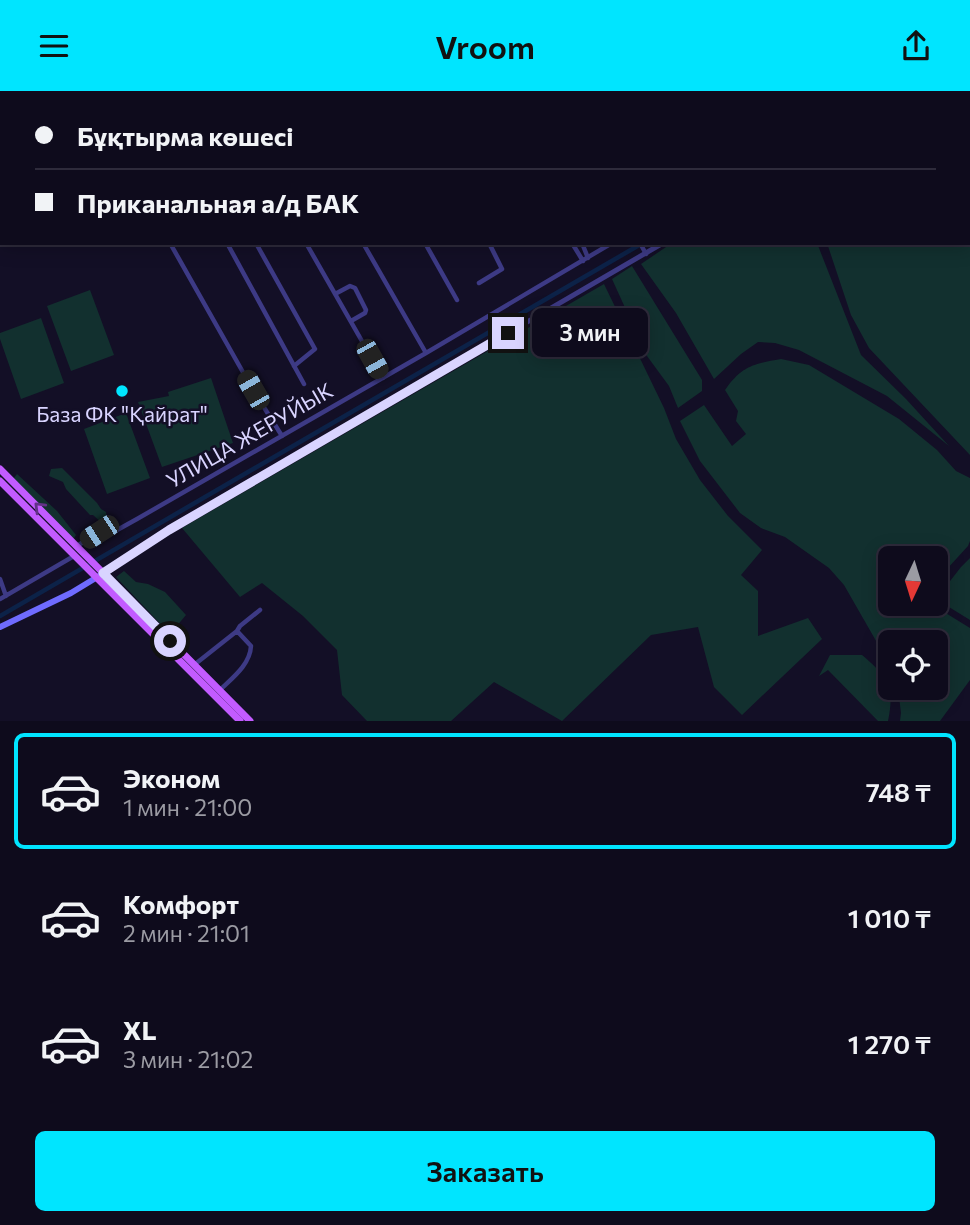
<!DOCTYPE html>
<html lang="ru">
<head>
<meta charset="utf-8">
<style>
  :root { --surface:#0e0b1c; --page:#171425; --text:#f1f3f6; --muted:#9b9ba3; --line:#2e2b3b; --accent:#00e5ff }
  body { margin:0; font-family:Commissioner,sans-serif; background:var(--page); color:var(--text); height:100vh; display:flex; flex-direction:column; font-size:26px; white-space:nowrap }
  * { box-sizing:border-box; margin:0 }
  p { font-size:23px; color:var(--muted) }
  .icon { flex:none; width:38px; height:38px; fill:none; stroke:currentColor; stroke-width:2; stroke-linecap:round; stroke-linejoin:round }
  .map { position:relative; height:630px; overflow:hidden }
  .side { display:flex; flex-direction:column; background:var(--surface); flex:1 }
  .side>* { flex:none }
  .top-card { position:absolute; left:0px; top:0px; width:971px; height:154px; box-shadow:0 4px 18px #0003,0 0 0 2px var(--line); display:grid; align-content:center; height:154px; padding:0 35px; background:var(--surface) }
  .needle { width:46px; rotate:184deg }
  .controls { position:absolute; left:878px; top:455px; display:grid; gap:14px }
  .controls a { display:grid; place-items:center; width:70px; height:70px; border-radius:10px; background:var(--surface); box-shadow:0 4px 18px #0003,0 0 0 2px var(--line); font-size:35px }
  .end { position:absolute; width:32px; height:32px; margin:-16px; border:9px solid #d9d4ff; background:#111; box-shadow:0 0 0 4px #111 }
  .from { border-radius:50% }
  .bubble { position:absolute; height:49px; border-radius:10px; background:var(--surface); box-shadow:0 4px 18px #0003,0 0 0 2px var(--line); font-size:23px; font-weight:600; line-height:49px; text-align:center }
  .car { position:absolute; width:21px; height:42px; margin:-21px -10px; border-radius:9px; box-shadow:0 0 5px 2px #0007; background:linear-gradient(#222 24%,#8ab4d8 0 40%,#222 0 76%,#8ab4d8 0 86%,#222 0) }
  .top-card b { display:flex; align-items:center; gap:24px; height:66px; font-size:26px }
  .top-card b+b { border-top:2px solid var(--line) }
  .top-card i { width:18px; height:18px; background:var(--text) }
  ul { padding:12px 0 0; list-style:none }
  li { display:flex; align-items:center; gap:21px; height:116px; margin:0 14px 10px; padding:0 21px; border:4px solid transparent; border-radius:10px }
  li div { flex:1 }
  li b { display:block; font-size:26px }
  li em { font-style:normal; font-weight:600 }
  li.current { border-color:var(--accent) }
  li>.icon { width:63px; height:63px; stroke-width:1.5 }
  .action { display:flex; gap:14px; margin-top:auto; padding:14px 35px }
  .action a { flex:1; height:80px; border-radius:10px; background:var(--accent); color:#111; font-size:28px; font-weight:600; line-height:80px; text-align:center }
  header { display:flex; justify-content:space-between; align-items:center; height:91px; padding:0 35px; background:var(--accent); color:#111; font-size:32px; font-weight:600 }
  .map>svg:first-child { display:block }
</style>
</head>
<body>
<header><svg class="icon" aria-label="menu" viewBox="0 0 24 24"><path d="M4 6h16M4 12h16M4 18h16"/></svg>Vroom<svg class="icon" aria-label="share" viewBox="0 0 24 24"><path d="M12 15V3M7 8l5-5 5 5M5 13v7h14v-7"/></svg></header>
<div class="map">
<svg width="970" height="630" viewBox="0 0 970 630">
  <rect width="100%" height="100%" fill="#130f26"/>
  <path fill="#12302f" d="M 866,0 L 970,0 L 970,364 L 869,257 L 851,224 L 827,152 L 970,152 L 970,2 L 864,2 Z
    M 672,152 L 817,152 L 861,264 L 906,308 L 949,355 L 887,305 L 799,259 L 775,252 L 758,251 L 741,263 L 714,288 L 676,222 L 641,173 Z
    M 632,175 L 702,289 L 702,300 L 678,317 L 669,295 L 647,265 L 612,188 Z
    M 604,193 L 664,317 L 676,348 L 700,389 L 728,425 L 762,459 L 741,484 L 758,500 L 758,545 L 808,527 L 822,548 L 742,624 L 714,596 L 698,536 L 651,544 L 562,630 L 494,591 L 451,630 L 367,630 L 342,604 L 337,559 L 303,525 L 262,492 L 240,506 L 182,437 Z
    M 90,199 L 114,264 L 71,280 L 47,215 Z
    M 41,227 L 64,292 L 21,308 L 0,248 L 0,242 Z
    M 781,268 L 809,274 L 899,328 L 937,359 L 956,380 L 970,387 L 970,450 L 968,455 L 936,490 L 936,467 L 891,467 L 891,513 L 931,513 L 970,537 L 970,589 L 940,630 L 900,630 L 901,622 L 898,597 L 936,597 L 936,551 L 891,551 L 891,576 L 844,494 L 829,477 L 785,446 L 761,437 L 740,422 L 700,370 L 680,330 L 704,314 L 732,355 L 746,343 L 736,330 L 738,320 L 725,299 C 742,275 753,273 781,268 Z
    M 211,287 L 233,352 L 162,376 L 138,311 L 169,305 L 168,301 Z
    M 126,322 L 150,387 L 107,403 L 84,338 Z
    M 62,377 L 97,412 L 101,418 L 106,421 L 107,433 L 104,434 L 93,424 L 90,424 L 66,398 L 63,391 L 49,385 L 51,378 Z
    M 17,383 L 57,420 L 76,444 L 74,447 L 70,446 L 15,391 L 14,387 Z
    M 970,467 L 970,529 L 936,508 L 961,476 Z
    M 124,480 L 136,491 L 148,493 L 165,501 L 186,524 L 170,543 L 116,486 Z
    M 830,564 L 862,564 C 888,586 895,596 888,630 L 878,630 L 828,579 L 819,585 Z"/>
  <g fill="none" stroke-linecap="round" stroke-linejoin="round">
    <path stroke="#0c2248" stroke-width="4.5" d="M 841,2 L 843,0
      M 0,525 L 641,153"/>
    <path stroke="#3d3a85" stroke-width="4.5" d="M 48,0 L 49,2
      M 147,0 L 148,2
      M 220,0 L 221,2
      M 277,0 L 278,2
      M 338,0 L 339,2
      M 402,0 L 403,2
      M 434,0 L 435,2
      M 485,0 L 486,2
      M 527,0 L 527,2
      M 579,0 L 579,2
      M 632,0 L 632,2
      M 687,0 L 688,2
      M 754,0 L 755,2
      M 810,0 L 811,2
      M 78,2 L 83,0
      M 815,2 L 818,0
      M 0,30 L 2,29
      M 170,152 L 253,299 L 282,345
      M 227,152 L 304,293
      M 306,152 L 383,287
      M 363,152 L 426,262
      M 425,152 L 457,209
      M 572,152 L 583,170
      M 582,152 L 588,167
      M 640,152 L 646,163
      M 257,154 L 315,258 L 294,275
      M 479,192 L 502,178 L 489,152
      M 335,203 L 350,195 L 355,197 L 366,219 L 365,222 L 351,230
      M 77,455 L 99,441 L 110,443 L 137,428 L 426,262 L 612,152
      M 0,488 L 6,505
      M 0,508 L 74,465
      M 194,574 L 237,540
      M 220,599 C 232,587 250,574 251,555 L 237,540 L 240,535 L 260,519"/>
    <path stroke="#3d3a85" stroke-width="5" d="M 855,2 L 857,0
      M 103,482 L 169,439 L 663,152"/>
    <path stroke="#6f6bff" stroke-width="6" d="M 0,536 L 71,502 L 99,485"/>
    <path stroke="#c25bff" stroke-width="7" d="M 0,378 L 250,630
      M 0,390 L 240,630"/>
  </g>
  <defs><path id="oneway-chevron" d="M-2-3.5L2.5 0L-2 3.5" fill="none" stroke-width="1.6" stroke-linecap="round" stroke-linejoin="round" transform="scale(1.75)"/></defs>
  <use stroke="#623188" href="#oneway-chevron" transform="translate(39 416) rotate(-135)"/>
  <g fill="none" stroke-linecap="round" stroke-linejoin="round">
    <path stroke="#d9d4ff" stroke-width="9" d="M 170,550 L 103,482 L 169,439 L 508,242"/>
  </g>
  <circle fill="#00e5ff" stroke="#130f26" stroke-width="2.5" cx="122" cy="300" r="7"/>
  <g text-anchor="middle" stroke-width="5" stroke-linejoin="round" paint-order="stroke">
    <g font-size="21" fill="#d9d4ff" stroke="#130f26">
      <text x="122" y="331">База ФК "Қайрат"</text>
    </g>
    <g font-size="21" fill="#d9d4ff" stroke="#130f26">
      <text transform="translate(250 345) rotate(-30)" y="7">УЛИЦА ЖЕРУЙЫК</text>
    </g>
  </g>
</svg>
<div class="controls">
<a><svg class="needle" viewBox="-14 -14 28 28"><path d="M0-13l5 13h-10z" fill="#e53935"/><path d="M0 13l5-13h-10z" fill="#9b9ba3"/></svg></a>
<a><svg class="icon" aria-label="locate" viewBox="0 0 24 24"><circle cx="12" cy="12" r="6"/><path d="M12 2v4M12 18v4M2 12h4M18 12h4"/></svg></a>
</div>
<i class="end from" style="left:170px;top:550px"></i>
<i class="end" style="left:508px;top:242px"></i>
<div class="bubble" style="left:532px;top:217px;width:116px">3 мин</div>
<i class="car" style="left:372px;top:268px;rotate:151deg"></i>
<i class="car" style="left:253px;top:299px;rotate:330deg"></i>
<i class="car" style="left:99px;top:441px;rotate:237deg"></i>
<div class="top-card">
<b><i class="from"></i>Бұқтырма көшесі</b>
<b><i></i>Приканальная а/д БАК</b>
</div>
</div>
<section class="side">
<ul>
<li class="current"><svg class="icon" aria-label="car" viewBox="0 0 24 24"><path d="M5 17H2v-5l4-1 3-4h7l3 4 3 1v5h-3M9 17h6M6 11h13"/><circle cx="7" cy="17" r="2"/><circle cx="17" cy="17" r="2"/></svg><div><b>Эконом</b><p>1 мин · 21:00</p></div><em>748 ₸</em></li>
<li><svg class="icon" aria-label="car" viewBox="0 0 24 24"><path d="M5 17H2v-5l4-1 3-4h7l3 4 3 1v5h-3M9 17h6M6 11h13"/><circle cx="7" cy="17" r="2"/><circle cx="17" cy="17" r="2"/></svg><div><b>Комфорт</b><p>2 мин · 21:01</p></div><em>1 010 ₸</em></li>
<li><svg class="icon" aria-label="car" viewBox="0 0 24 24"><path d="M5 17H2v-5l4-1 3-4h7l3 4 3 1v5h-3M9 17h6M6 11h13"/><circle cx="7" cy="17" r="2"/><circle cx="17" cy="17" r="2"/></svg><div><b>XL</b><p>3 мин · 21:02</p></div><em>1 270 ₸</em></li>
</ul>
<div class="action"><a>Заказать</a></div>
</section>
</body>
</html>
